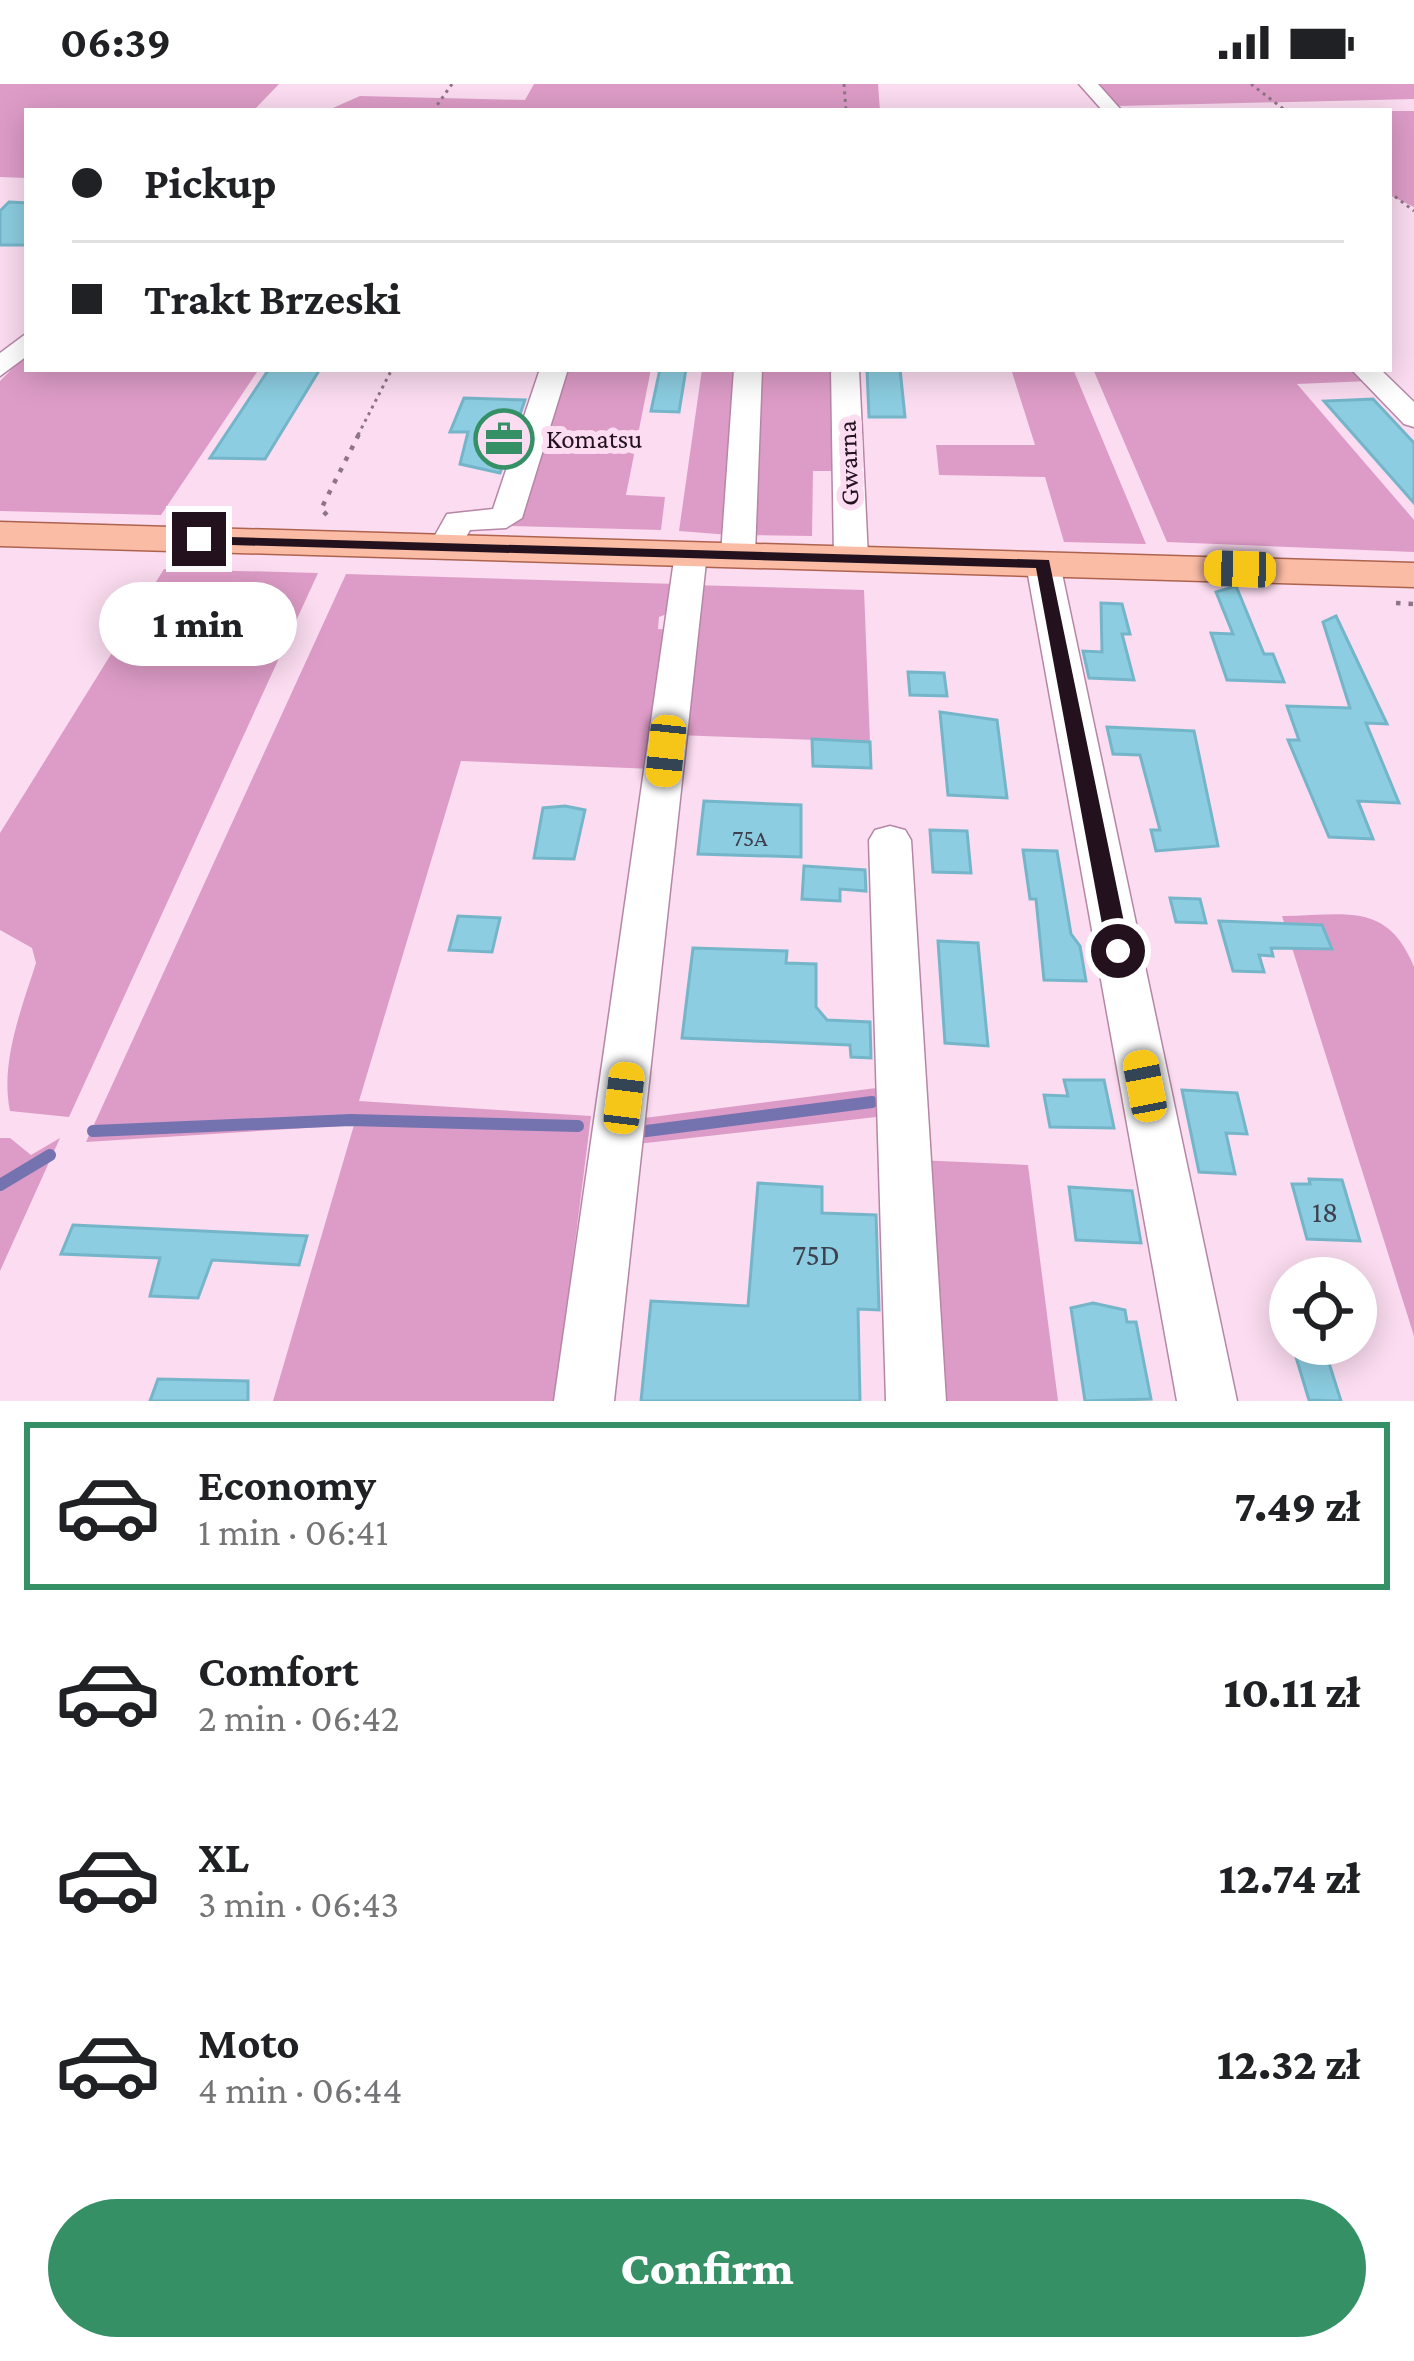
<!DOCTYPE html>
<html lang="en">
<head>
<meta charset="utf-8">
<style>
  :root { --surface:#fff; --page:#f2f2f2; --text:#202124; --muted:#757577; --line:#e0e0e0; --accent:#369066 }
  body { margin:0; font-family:"Crimson Pro",serif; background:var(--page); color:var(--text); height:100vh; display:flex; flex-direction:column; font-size:45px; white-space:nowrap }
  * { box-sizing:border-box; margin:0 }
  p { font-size:39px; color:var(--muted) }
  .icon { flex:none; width:66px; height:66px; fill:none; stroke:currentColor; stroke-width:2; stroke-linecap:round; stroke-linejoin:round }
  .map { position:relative; height:1317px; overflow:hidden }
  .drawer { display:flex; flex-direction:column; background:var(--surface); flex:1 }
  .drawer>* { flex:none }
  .top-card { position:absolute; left:24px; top:24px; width:1368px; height:264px; border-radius:0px; box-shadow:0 6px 30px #0003; display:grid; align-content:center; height:264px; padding:0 48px; background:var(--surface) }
  .buttons { position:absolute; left:1269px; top:1173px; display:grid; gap:24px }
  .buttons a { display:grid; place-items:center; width:108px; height:108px; border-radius:50%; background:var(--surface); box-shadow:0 6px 30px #0003; font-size:60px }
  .end { position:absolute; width:54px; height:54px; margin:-27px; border:15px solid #23121e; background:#fff; box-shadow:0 0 0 6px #fff }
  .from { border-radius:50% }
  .bubble { position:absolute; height:84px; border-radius:42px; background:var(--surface); box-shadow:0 6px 30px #0003; font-size:39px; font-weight:800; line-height:84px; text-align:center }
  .car { position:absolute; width:36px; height:72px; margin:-36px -18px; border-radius:15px; box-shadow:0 0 9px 3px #0007; background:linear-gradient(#f5c518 24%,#345 0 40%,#f5c518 0 76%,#345 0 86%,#f5c518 0) }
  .top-card b { display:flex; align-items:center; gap:42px; height:114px; font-size:45px }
  .top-card b+b { border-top:3px solid var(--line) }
  .top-card i { width:30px; height:30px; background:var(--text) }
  ul { padding:21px 0 0; list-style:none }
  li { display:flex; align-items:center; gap:36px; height:168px; margin:0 24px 18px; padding:0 24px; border:6px solid transparent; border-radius:0px }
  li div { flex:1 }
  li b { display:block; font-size:45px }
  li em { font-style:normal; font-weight:800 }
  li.current { border-color:var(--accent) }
  li>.icon { width:108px; height:108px; stroke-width:1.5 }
  .cta { display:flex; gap:24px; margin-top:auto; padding:24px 48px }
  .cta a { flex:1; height:138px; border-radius:72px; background:var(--accent); color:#fff; font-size:48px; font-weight:800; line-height:138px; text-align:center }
  .status { display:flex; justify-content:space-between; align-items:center; height:84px; padding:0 60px; background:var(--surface); direction:ltr }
  .status svg { height:33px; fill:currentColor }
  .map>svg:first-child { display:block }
</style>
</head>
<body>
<div class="status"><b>06:39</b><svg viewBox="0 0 49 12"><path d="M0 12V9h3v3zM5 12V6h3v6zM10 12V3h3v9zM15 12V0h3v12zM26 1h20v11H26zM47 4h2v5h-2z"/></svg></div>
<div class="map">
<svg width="1414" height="1317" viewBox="0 0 1414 1317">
  <rect width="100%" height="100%" fill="#fbdcf0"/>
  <path fill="#dd9cc7" d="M 0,0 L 279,0 L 253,27 L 27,27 L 27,94 L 0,93 Z
    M 534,0 L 878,0 L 880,27 L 326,27 L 360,12 L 525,16 Z
    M 1095,0 L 1414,0 L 1414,15 L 1116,22 Z
    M 1389,27 L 1414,27 L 1414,123 L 1389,111 Z
    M 27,270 L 27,285 L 259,285 L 161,431 L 0,427 L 0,297 Z
    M 562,285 L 651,285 L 626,411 L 665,413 L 661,446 L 512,442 Z
    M 702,285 L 742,285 L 730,451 L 679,447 Z
    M 755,285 L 841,285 L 843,387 L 813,387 L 812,452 L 746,451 Z
    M 1011,285 L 1073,285 L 1146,460 L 1064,458 L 1045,393 L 939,391 L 936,361 L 1035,361 Z
    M 1093,285 L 1356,285 L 1368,297 L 1297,300 L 1414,436 L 1414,468 L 1167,458 Z
    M 164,485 L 318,489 L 69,1033 L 10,1027 C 0,979 21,926 36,879 L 32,864 L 0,846 L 0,749 Z
    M 346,490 L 677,500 L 672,528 L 659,533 L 658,545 L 670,546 L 653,685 L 461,677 L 359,1017 L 591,1032 L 555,1317 L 273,1317 L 354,1041 L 86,1058 Z
    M 691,501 L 864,506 L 870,658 L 676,651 L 693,602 L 682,596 Z
    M 1282,832 C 1344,832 1387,816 1414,883 L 1414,1252 Z
    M 884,1003 L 885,1032 L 628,1061 L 629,1036 Z
    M 0,1054 L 10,1054 L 31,1071 L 60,1054 L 0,1187 Z
    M 917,1076 L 1028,1081 L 1058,1317 L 932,1317 Z"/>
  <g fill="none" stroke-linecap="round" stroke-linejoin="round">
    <path stroke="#7473b0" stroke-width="12" d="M 93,1047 L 351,1036 L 578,1042
      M 639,1048 L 872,1018
      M 0,1101 L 50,1071"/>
  </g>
  <path fill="#8ccde1" stroke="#75b5c9" stroke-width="3" d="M 9,118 L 27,119 L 27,161 L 0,161 L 0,127 Z
    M 269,285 L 320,285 L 265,375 L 210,374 Z
    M 660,285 L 686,285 L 679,328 L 651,327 Z
    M 867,285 L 900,285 L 905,333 L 869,333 Z
    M 464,314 L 525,316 L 500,389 L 460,380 L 468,348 L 450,348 Z
    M 1373,315 L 1414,359 L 1414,419 L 1324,317 Z
    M 1236,502 L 1264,570 L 1273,570 L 1284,598 L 1227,596 L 1211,549 L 1233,550 L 1216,508 Z
    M 1101,519 L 1122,520 L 1130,550 L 1122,550 L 1134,596 L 1089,594 L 1083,567 L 1102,568 Z
    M 1336,532 L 1387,640 L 1366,639 L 1399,719 L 1358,717 L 1373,755 L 1329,753 L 1288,656 L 1299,656 L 1287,622 L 1350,624 L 1323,538 Z
    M 908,588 L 944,589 L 947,612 L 910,611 Z
    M 940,628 L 997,636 L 1007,714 L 948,711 Z
    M 1107,643 L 1194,647 L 1218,762 L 1156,767 L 1151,746 L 1160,746 L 1140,671 L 1113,670 Z
    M 812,655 L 870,658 L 871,684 L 813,682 Z
    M 704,717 L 801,721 L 801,773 L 698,770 Z
    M 565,722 L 585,726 L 574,775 L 534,774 L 543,724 Z
    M 930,746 L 967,747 L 971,789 L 933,788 Z
    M 1023,766 L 1057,767 L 1071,850 L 1080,862 L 1086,897 L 1044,896 L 1036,815 L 1030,815 Z
    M 804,782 L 865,786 L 866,807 L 840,805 L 840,817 L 802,815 Z
    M 1170,814 L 1200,815 L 1206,839 L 1176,838 Z
    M 458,832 L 500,834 L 492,868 L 449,866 Z
    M 1219,837 L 1322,841 L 1332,865 L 1271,864 L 1273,872 L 1259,871 L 1264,888 L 1233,887 Z
    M 938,857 L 978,859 L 988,962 L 945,959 Z
    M 693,864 L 787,867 L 786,879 L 816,880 L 816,923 L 827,936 L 870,938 L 871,974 L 851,973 L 850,961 L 682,954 Z
    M 1064,996 L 1104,996 L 1114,1044 L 1050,1043 L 1044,1011 L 1068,1012 Z
    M 1182,1006 L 1237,1009 L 1247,1050 L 1226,1049 L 1235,1090 L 1199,1088 Z
    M 1309,1095 L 1342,1096 L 1360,1157 L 1307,1155 L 1292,1100 L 1310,1100 Z
    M 758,1099 L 822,1103 L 822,1129 L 876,1131 L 879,1226 L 858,1225 L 860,1317 L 641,1317 L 651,1217 L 748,1222 Z
    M 1069,1103 L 1132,1107 L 1141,1159 L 1076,1156 Z
    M 73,1141 L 307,1152 L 299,1181 L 212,1176 L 198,1214 L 150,1212 L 160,1174 L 61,1170 Z
    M 1093,1219 L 1125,1226 L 1127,1238 L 1136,1238 L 1151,1315 L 1085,1317 L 1071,1224 Z
    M 1292,1260 L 1323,1260 L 1341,1317 L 1309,1316 Z
    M 158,1295 L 248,1297 L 248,1317 L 150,1317 Z"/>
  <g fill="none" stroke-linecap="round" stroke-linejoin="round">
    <defs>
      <path id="minor" d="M 1079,0 L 1098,0 L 1122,27 L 1103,27 Z
        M 27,249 L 27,272 L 0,292 L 0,269 Z
        M 540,285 L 568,285 L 522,434 L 506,444 L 470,446 L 457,469 L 433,469 L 429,462 L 447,430 L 493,425 Z
        M 734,285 L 762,285 L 755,470 L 738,480 L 721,470 Z
        M 831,285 L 859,285 L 868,474 L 851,484 L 834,474 Z
        M 1351,285 L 1380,285 L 1414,318 L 1414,343 L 1404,340 Z
        M 691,459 L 707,469 L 614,1317 L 554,1317 L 675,469 Z
        M 1043,470 L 1060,480 L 1237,1317 L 1177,1317 L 1026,480 Z
        M 890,742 L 905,746 L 911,756 L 946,1317 L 886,1317 L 869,756 L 875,746 Z"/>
      <path id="major" d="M 0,438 L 1414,479 L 1414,503 L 0,462 Z"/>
    </defs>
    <use href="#minor" stroke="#b686a6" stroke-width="3"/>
    <use href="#major" stroke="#ae634f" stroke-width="3"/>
    <path stroke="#8d7585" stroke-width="3" stroke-dasharray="3 4.5" stroke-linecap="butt" d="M 844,0 L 846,27
      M 1251,0 L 1286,27
      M 433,27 L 452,0
      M 1389,108 L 1414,127
      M 358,351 L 392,285"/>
    <path stroke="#8d7585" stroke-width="4.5" stroke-dasharray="4.5 8" stroke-linecap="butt" d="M 327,431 L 321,425 L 360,348
      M 1396,519 L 1414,520"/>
    <use href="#minor" fill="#fff" fill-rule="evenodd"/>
    <use href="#major" fill="#fbbca6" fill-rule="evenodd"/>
  </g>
  <path fill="#23121e" d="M 193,452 L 1049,476 L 1130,867 L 1118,875 L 1107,867 L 1036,484 L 199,460 Z"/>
  <defs>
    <symbol id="office-ring" viewBox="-11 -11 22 22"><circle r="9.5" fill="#fbdcf0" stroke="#369066" stroke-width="1.5"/><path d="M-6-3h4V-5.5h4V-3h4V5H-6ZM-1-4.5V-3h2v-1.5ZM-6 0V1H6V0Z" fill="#369066"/></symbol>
  </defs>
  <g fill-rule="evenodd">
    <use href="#office-ring" x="471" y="322" width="66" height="66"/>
  </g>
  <g text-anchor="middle" stroke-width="12" stroke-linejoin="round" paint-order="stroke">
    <g font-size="24" fill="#3d414f">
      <text x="750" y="762">75A</text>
    </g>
    <g font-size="27" fill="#23121e" stroke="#fbdcf0" text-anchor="start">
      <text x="546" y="364">Komatsu</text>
    </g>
    <g font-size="27" fill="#23121e" stroke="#fbdcf0">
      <text transform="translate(848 379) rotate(-92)" y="9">Gwarna</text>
    </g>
    <g font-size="30" fill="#3d414f">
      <text x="1325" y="1138">18</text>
      <text x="816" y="1181">75D</text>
    </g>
  </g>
</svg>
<div class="buttons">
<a><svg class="icon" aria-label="locate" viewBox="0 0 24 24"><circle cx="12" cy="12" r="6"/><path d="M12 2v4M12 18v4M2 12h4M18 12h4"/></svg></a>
</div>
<i class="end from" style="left:1118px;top:867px"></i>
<i class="end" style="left:199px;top:455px"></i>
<div class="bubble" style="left:99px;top:498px;width:198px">1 min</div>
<i class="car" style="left:1240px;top:485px;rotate:272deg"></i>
<i class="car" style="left:666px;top:667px;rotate:186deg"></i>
<i class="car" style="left:1145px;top:1002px;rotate:349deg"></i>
<i class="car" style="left:624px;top:1014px;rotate:7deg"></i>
<div class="top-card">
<b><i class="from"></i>Pickup</b>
<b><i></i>Trakt Brzeski</b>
</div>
</div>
<section class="drawer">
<ul>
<li class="current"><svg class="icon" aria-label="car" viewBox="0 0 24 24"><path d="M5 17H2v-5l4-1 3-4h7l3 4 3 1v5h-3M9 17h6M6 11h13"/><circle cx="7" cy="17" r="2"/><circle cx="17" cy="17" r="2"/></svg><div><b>Economy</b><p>1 min · 06:41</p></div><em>7.49 zł</em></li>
<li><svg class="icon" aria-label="car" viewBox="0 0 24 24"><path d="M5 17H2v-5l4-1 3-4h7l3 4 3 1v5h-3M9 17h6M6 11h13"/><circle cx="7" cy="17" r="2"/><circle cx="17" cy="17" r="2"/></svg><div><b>Comfort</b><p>2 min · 06:42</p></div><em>10.11 zł</em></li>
<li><svg class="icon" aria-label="car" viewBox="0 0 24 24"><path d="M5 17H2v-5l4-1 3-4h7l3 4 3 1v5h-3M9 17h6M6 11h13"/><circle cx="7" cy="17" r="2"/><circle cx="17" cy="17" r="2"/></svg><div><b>XL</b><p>3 min · 06:43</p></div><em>12.74 zł</em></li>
<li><svg class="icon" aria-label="car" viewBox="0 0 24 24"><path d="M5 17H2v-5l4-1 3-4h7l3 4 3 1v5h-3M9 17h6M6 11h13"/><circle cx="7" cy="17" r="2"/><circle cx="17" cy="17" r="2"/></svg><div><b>Moto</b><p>4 min · 06:44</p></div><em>12.32 zł</em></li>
</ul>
<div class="cta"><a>Confirm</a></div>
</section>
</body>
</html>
